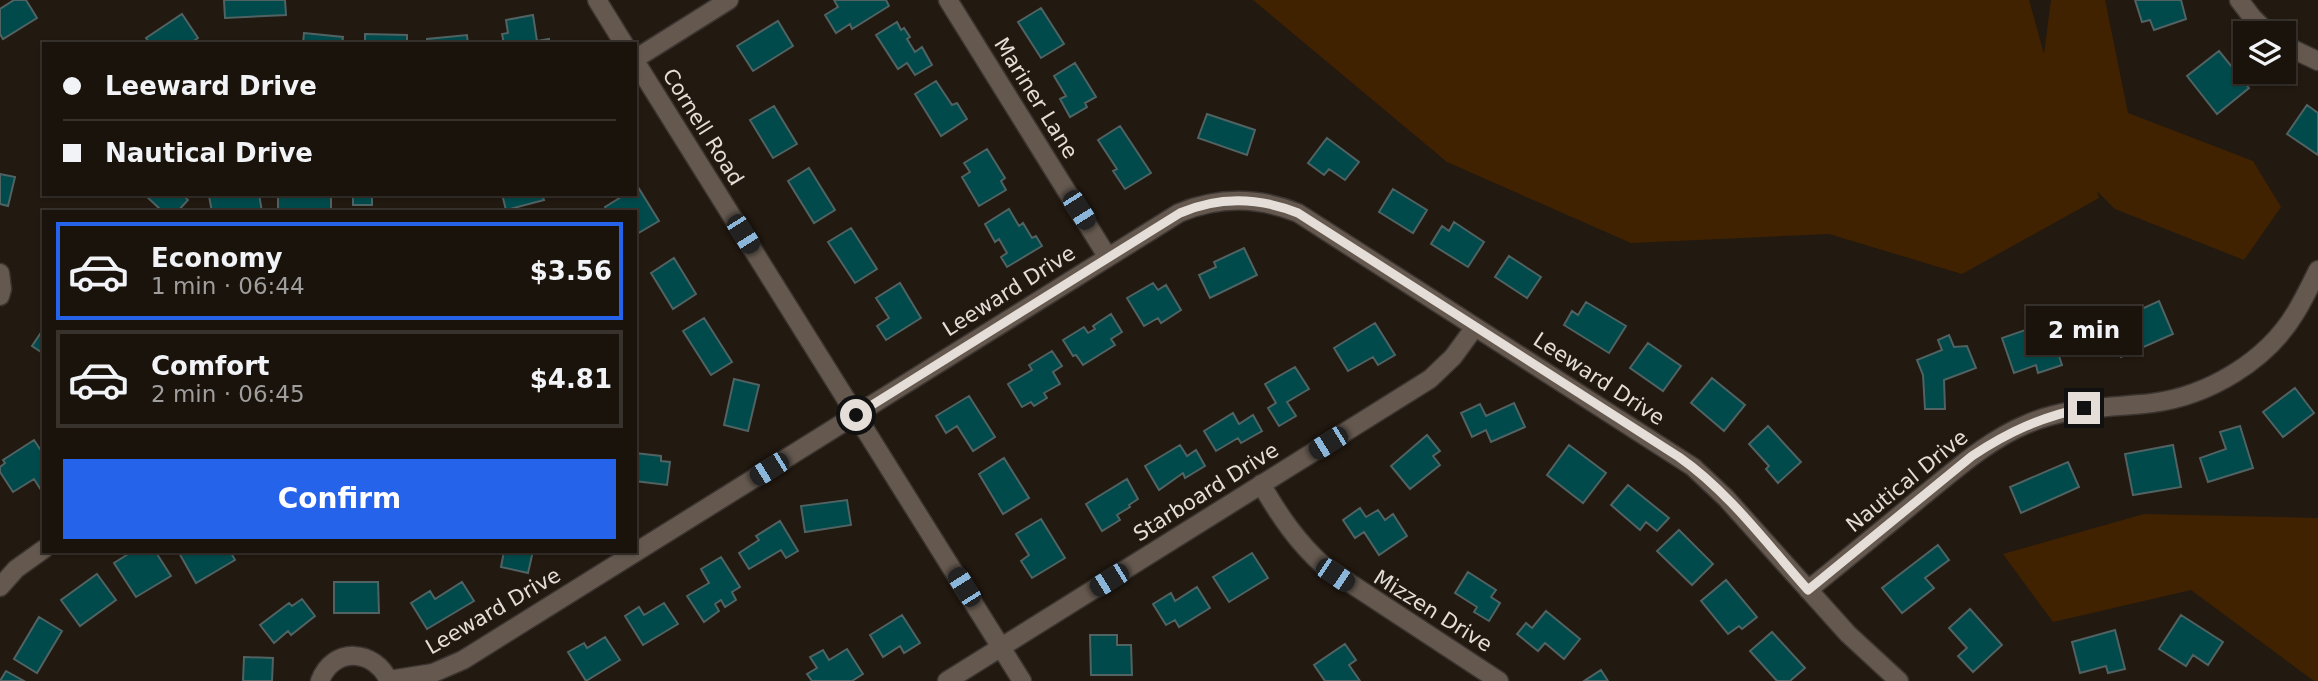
<!DOCTYPE html>
<html lang="en">
<head>
<meta charset="utf-8">
<style>
  :root { --surface:#1a130c; --page:#231c15; --text:#f1f3f6; --muted:#9f9e9d; --line:#38322d; --accent:#2563eb }
  body { margin:0; font-family:"DejaVu Sans",sans-serif; background:var(--page); color:var(--text); height:100vh; display:flex; flex-direction:column; font-size:26px; white-space:nowrap }
  * { box-sizing:border-box; margin:0 }
  p { font-size:23px; color:var(--muted) }
  .icon { flex:none; width:38px; height:38px; fill:none; stroke:currentColor; stroke-width:2; stroke-linecap:round; stroke-linejoin:round }
  .map { position:relative; flex:1; overflow:hidden }
  .panel { position:absolute; left:42px; top:210px; width:595px; height:343px; display:flex; flex-direction:column; background:var(--surface); border-radius:0px; box-shadow:0 2px 5px #0004,0 0 0 2px var(--line) }
  .panel>* { flex:none }
  .banner { position:absolute; left:42px; top:42px; width:595px; height:154px; border-radius:0px; box-shadow:0 2px 5px #0004,0 0 0 2px var(--line); display:grid; align-content:center; height:154px; padding:0 21px; background:var(--surface) }
  .controls { position:absolute; left:2233px; top:21px; display:grid; gap:14px }
  .controls a { display:grid; place-items:center; width:63px; height:63px; border-radius:0px; background:var(--surface); box-shadow:0 2px 5px #0004,0 0 0 2px var(--line); font-size:35px }
  .end { position:absolute; width:32px; height:32px; margin:-16px; border:9px solid #e5ded8; background:#111; box-shadow:0 0 0 4px #111 }
  .from { border-radius:50% }
  .bubble { position:absolute; height:49px; border-radius:0px; background:var(--surface); box-shadow:0 2px 5px #0004,0 0 0 2px var(--line); font-size:23px; font-weight:700; line-height:49px; text-align:center }
  .car { position:absolute; width:21px; height:42px; margin:-21px -10px; border-radius:9px; box-shadow:0 0 5px 2px #0007; background:linear-gradient(#222 24%,#8ab4d8 0 40%,#222 0 76%,#8ab4d8 0 86%,#222 0) }
  .banner b { display:flex; align-items:center; gap:24px; height:66px; font-size:26px }
  .banner b+b { border-top:2px solid var(--line) }
  .banner i { width:18px; height:18px; background:var(--text) }
  ul { padding:12px 0 0; list-style:none }
  li { display:flex; align-items:center; gap:21px; height:98px; margin:0 14px 10px; padding:0 7px; border:4px solid var(--line); border-radius:0px }
  li div { flex:1 }
  li b { display:block; font-size:26px }
  li em { font-style:normal; font-weight:700 }
  li.current { border-color:var(--accent) }
  li>.icon { width:63px; height:63px; stroke-width:1.5 }
  .action { display:flex; gap:14px; margin-top:auto; padding:14px 21px }
  .action a { flex:1; height:80px; border-radius:0px; background:var(--accent); color:#fff; font-size:28px; font-weight:700; line-height:80px; text-align:center }
  .map>svg:first-child { display:block }
</style>
</head>
<body>
<div class="map">
<svg width="2318" height="681" viewBox="0 0 2318 681">
  <rect width="100%" height="100%" fill="#221910"/>
  <path fill="#412200" d="M 1253,0 L 2029,0 L 2044,54 L 2051,0 L 2105,0 L 2128,113 L 2253,161 L 2281,207 L 2244,260 L 2115,209 L 2097,191 L 2099,198 L 1962,274 L 1829,234 L 1631,243 L 1447,162 Z
    M 2144,514 L 2318,518 L 2318,681 L 2314,681 L 2191,590 L 2053,622 L 2003,554 Z"/>
  <path fill="#004a4b" stroke="#506262" stroke-width="2" d="M 14,0 L 26,0 L 37,18 L 3,39 L 0,34 L 0,9 Z
    M 224,0 L 285,0 L 286,15 L 225,18 Z
    M 834,0 L 886,0 L 889,6 L 852,29 L 850,24 L 836,33 L 825,15 L 838,7 Z
    M 2135,0 L 2181,0 L 2186,19 L 2154,30 L 2150,20 L 2142,22 Z
    M 1041,8 L 1064,44 L 1041,58 L 1018,22 Z
    M 182,14 L 198,38 L 189,44 L 150,44 L 146,38 Z
    M 533,15 L 537,41 L 549,39 L 549,44 L 504,44 L 502,34 L 508,33 L 506,20 Z
    M 778,21 L 793,46 L 753,71 L 737,46 Z
    M 897,22 L 901,30 L 904,28 L 910,37 L 907,39 L 915,52 L 922,47 L 932,65 L 915,75 L 907,63 L 898,69 L 876,35 Z
    M 304,33 L 343,37 L 342,44 L 303,44 Z
    M 365,34 L 407,35 L 407,44 L 365,44 Z
    M 467,35 L 468,44 L 427,44 L 427,39 Z
    M 2219,51 L 2249,88 L 2217,114 L 2187,76 Z
    M 1075,63 L 1096,97 L 1085,103 L 1087,107 L 1070,117 L 1060,99 L 1066,96 L 1054,76 Z
    M 936,81 L 952,105 L 957,103 L 967,119 L 941,136 L 915,94 Z
    M 2307,105 L 2318,113 L 2318,155 L 2287,134 Z
    M 774,106 L 797,144 L 773,158 L 750,120 Z
    M 1207,114 L 1255,130 L 1247,155 L 1198,138 Z
    M 1120,126 L 1151,173 L 1125,189 L 1113,171 L 1117,169 L 1098,140 Z
    M 1327,138 L 1359,162 L 1345,180 L 1329,169 L 1324,175 L 1308,163 Z
    M 987,149 L 1005,178 L 1001,181 L 1006,190 L 979,206 L 962,177 L 970,172 L 964,163 Z
    M 809,168 L 835,210 L 814,223 L 788,181 Z
    M 0,174 L 15,177 L 8,206 L 0,204 Z
    M 638,187 L 659,221 L 635,235 L 635,212 L 608,212 L 605,207 L 626,194 L 635,194 L 635,189 Z
    M 1393,189 L 1427,210 L 1413,233 L 1379,212 Z
    M 144,194 L 182,194 L 188,200 L 177,212 L 163,212 Z
    M 222,194 L 259,194 L 262,212 L 212,212 L 209,196 Z
    M 278,194 L 331,194 L 331,209 L 278,209 Z
    M 353,194 L 372,194 L 372,205 L 353,205 Z
    M 502,194 L 542,194 L 544,200 L 506,210 Z
    M 1009,209 L 1019,226 L 1023,223 L 1032,238 L 1036,236 L 1042,246 L 1007,267 L 1001,257 L 1007,253 L 999,239 L 995,242 L 985,224 Z
    M 1454,222 L 1484,242 L 1468,267 L 1431,244 L 1442,226 L 1449,231 Z
    M 851,228 L 877,269 L 855,283 L 828,242 Z
    M 1244,248 L 1257,275 L 1210,298 L 1199,275 L 1216,267 L 1214,262 Z
    M 1509,256 L 1541,277 L 1527,298 L 1495,277 Z
    M 674,258 L 696,294 L 673,309 L 651,273 Z
    M 900,283 L 921,318 L 886,340 L 877,326 L 889,318 L 876,298 Z
    M 1153,283 L 1158,290 L 1166,285 L 1181,310 L 1161,323 L 1158,318 L 1144,326 L 1127,298 Z
    M 2159,301 L 2173,334 L 2121,357 L 2111,335 L 2119,331 L 2115,321 Z
    M 1586,302 L 1626,326 L 1609,353 L 1564,325 L 1572,311 L 1578,315 Z
    M 1111,314 L 1122,332 L 1111,339 L 1115,345 L 1083,365 L 1076,355 L 1073,356 L 1063,340 L 1084,327 L 1088,333 L 1095,329 L 1093,326 Z
    M 704,318 L 732,362 L 711,375 L 683,331 Z
    M 1375,323 L 1395,355 L 1378,365 L 1373,357 L 1348,371 L 1334,348 Z
    M 2040,325 L 2042,331 L 2050,329 L 2062,365 L 2038,373 L 2036,365 L 2014,373 L 2002,338 Z
    M 44,328 L 44,354 L 32,346 Z
    M 1949,335 L 1954,347 L 1967,346 L 1976,368 L 1944,380 L 1945,409 L 1925,409 L 1923,375 L 1917,360 L 1942,350 L 1938,340 Z
    M 1648,343 L 1681,366 L 1663,391 L 1630,368 Z
    M 1052,351 L 1062,366 L 1053,372 L 1060,384 L 1044,393 L 1047,398 L 1034,406 L 1031,402 L 1022,407 L 1008,384 L 1032,370 L 1029,365 Z
    M 1295,367 L 1309,389 L 1287,402 L 1296,416 L 1279,426 L 1268,408 L 1276,403 L 1265,384 Z
    M 1712,378 L 1745,405 L 1724,431 L 1691,403 Z
    M 734,379 L 759,385 L 748,431 L 724,425 Z
    M 2295,388 L 2314,413 L 2283,437 L 2263,412 Z
    M 969,396 L 995,437 L 973,451 L 957,426 L 946,433 L 936,416 Z
    M 1514,403 L 1525,427 L 1491,442 L 1486,430 L 1472,437 L 1461,413 L 1480,404 L 1486,416 Z
    M 1233,413 L 1239,424 L 1253,415 L 1262,431 L 1241,443 L 1238,438 L 1216,451 L 1204,431 Z
    M 1768,426 L 1801,462 L 1778,483 L 1766,469 L 1769,466 L 1749,444 Z
    M 2240,426 L 2253,468 L 2208,482 L 2200,458 L 2226,449 L 2220,432 Z
    M 1427,435 L 1440,451 L 1433,456 L 1440,465 L 1410,489 L 1391,466 Z
    M 34,440 L 44,455 L 44,489 L 41,490 L 34,479 L 13,492 L 0,472 L 0,467 L 5,463 L 3,460 Z
    M 1180,445 L 1187,456 L 1196,450 L 1205,466 L 1185,478 L 1183,473 L 1159,490 L 1145,466 Z
    M 1569,445 L 1606,473 L 1583,503 L 1547,475 Z
    M 2173,445 L 2181,487 L 2133,495 L 2125,454 Z
    M 635,453 L 661,456 L 661,461 L 670,462 L 667,485 L 635,481 Z
    M 1004,458 L 1029,498 L 1003,514 L 979,474 Z
    M 2068,462 L 2079,487 L 2021,513 L 2010,487 Z
    M 1127,479 L 1138,499 L 1129,505 L 1130,507 L 1117,515 L 1120,520 L 1102,531 L 1086,504 Z
    M 1628,485 L 1669,518 L 1657,531 L 1646,522 L 1640,530 L 1611,505 Z
    M 847,500 L 851,525 L 805,532 L 801,506 Z
    M 1360,508 L 1366,517 L 1378,510 L 1385,520 L 1393,514 L 1407,536 L 1379,555 L 1364,532 L 1355,538 L 1343,520 Z
    M 1041,519 L 1065,558 L 1032,578 L 1021,561 L 1029,555 L 1016,534 Z
    M 780,521 L 798,551 L 786,558 L 781,550 L 749,569 L 739,553 L 759,540 L 756,536 Z
    M 1679,530 L 1713,564 L 1692,585 L 1657,551 Z
    M 1938,545 L 1949,560 L 1925,578 L 1934,588 L 1902,613 L 1882,588 Z
    M 133,551 L 155,551 L 171,576 L 136,597 L 114,563 Z
    M 178,551 L 230,551 L 235,560 L 196,583 Z
    M 504,551 L 533,551 L 528,573 L 501,567 Z
    M 1252,553 L 1268,578 L 1229,602 L 1213,577 Z
    M 721,557 L 740,587 L 732,592 L 736,600 L 725,607 L 721,600 L 715,604 L 719,611 L 704,622 L 687,596 L 709,583 L 701,569 Z
    M 1468,572 L 1496,590 L 1491,597 L 1500,603 L 1489,621 L 1474,612 L 1477,607 L 1455,593 Z
    M 97,574 L 116,600 L 80,626 L 61,600 Z
    M 1726,580 L 1757,617 L 1742,629 L 1739,626 L 1728,634 L 1701,601 Z
    M 334,582 L 378,582 L 379,613 L 334,613 Z
    M 462,582 L 474,601 L 427,629 L 411,603 L 430,591 L 435,599 Z
    M 1197,587 L 1210,608 L 1179,627 L 1175,620 L 1166,625 L 1153,604 L 1171,593 L 1175,601 Z
    M 302,599 L 315,616 L 291,635 L 288,631 L 274,643 L 260,625 L 289,603 L 292,606 Z
    M 664,603 L 678,624 L 643,645 L 625,616 L 639,607 L 644,615 Z
    M 1970,609 L 2002,645 L 1973,672 L 1958,656 L 1967,648 L 1949,628 Z
    M 1546,611 L 1580,639 L 1564,659 L 1545,643 L 1538,651 L 1517,634 L 1526,623 L 1532,628 Z
    M 902,615 L 920,643 L 904,653 L 900,646 L 883,657 L 870,635 Z
    M 2181,615 L 2223,642 L 2208,665 L 2193,655 L 2186,666 L 2159,649 Z
    M 39,617 L 62,631 L 37,673 L 14,659 Z
    M 2115,630 L 2125,669 L 2108,673 L 2106,666 L 2080,673 L 2072,642 Z
    M 1772,632 L 1805,668 L 1790,681 L 1777,681 L 1750,651 Z
    M 1090,635 L 1117,635 L 1117,645 L 1131,645 L 1132,675 L 1091,675 Z
    M 605,637 L 620,660 L 586,681 L 568,652 L 584,643 L 587,648 Z
    M 1345,644 L 1356,660 L 1349,665 L 1360,681 L 1325,681 L 1314,665 Z
    M 847,649 L 863,674 L 852,681 L 812,681 L 807,674 L 817,668 L 810,657 L 823,650 L 829,660 Z
    M 244,657 L 273,658 L 272,681 L 243,681 Z
    M 1601,670 L 1608,681 L 1584,681 Z
    M 6,671 L 24,681 L 0,681 Z"/>
  <g fill="none" stroke-linecap="round" stroke-linejoin="round">
    <defs>
      <path id="street" d="M 597,0 L 624,44
        M 948,0 L 1107,256
        M 2239,0 L 2252,17 L 2268,33
        M 2284,45 L 2318,61
        M 635,59 L 729,0
        M 635,61 L 1022,681
        M 0,273 L 2,289 L 0,296
        M 1261,484 C 1279,515 1297,542 1324,566 L 1499,681
        M 0,587 L 16,569 L 44,549
        M 1808,590 C 1845,560 1882,530 1919,499 C 1953,472 1986,441 2027,424 C 2068,406 2109,408 2152,403 C 2208,396 2267,361 2296,312 C 2304,299 2311,284 2318,270
        M 389,680 L 433,673 L 463,660 L 1179,213 C 1220,196 1258,197 1298,213 L 1693,467 L 1726,498 L 1848,634 L 1899,681
        M 320,681 C 333,646 375,649 389,681
        M 947,681 L 1430,379 L 1453,357 L 1475,327"/>
    </defs>
    <use href="#street" stroke="#3b3430" stroke-width="21"/>
    <use href="#street" stroke="#65594f" stroke-width="18"/>
  </g>
  <g fill="none" stroke-linecap="round" stroke-linejoin="round">
    <path stroke="#e5ded8" stroke-width="9" d="M 856,415 L 1180,213 C 1219,196 1258,197 1298,213 L 1679,457 C 1729,492 1767,544 1808,590 L 1972,456 C 2008,432 2041,417 2084,408"/>
  </g>
  <g text-anchor="middle" stroke-width="6" stroke-linejoin="round" paint-order="stroke">
    <g font-size="21" fill="#e5ded8" stroke="#221910">
      <text transform="translate(1036 98) rotate(58)" y="7">Mariner Lane</text>
      <text transform="translate(703 127) rotate(58)" y="7">Cornell Road</text>
      <text transform="translate(1009 291) rotate(-32)" y="7">Leeward Drive</text>
      <text transform="translate(1599 379) rotate(33)" y="7">Leeward Drive</text>
      <text transform="translate(1907 481) rotate(-39)" y="7">Nautical Drive</text>
      <text transform="translate(1206 492) rotate(-32)" y="7">Starboard Drive</text>
      <text transform="translate(493 611) rotate(-30)" y="7">Leeward Drive</text>
      <text transform="translate(1433 611) rotate(32)" y="7">Mizzen Drive</text>
    </g>
  </g>
</svg>
<div class="controls">
<a><svg class="icon" aria-label="layers" viewBox="0 0 24 24"><path d="M12 4l9 5-9 5-9-5zM3 14l9 5 9-5"/></svg></a>
</div>
<i class="end from" style="left:856px;top:415px"></i>
<i class="end" style="left:2084px;top:408px"></i>
<div class="bubble" style="left:2026px;top:306px;width:116px">2 min</div>
<i class="car" style="left:1079px;top:210px;rotate:148deg"></i>
<i class="car" style="left:743px;top:234px;rotate:148deg"></i>
<i class="car" style="left:1328px;top:443px;rotate:238deg"></i>
<i class="car" style="left:769px;top:469px;rotate:238deg"></i>
<i class="car" style="left:1335px;top:575px;rotate:124deg"></i>
<i class="car" style="left:1109px;top:580px;rotate:238deg"></i>
<i class="car" style="left:964px;top:587px;rotate:328deg"></i>
<div class="banner">
<b><i class="from"></i>Leeward Drive</b>
<b><i></i>Nautical Drive</b>
</div>
<section class="panel">
<ul>
<li class="current"><svg class="icon" aria-label="car" viewBox="0 0 24 24"><path d="M5 17H2v-5l4-1 3-4h7l3 4 3 1v5h-3M9 17h6M6 11h13"/><circle cx="7" cy="17" r="2"/><circle cx="17" cy="17" r="2"/></svg><div><b>Economy</b><p>1 min · 06:44</p></div><em>$3.56</em></li>
<li><svg class="icon" aria-label="car" viewBox="0 0 24 24"><path d="M5 17H2v-5l4-1 3-4h7l3 4 3 1v5h-3M9 17h6M6 11h13"/><circle cx="7" cy="17" r="2"/><circle cx="17" cy="17" r="2"/></svg><div><b>Comfort</b><p>2 min · 06:45</p></div><em>$4.81</em></li>
</ul>
<div class="action"><a>Confirm</a></div>
</section>
</div>
</body>
</html>
